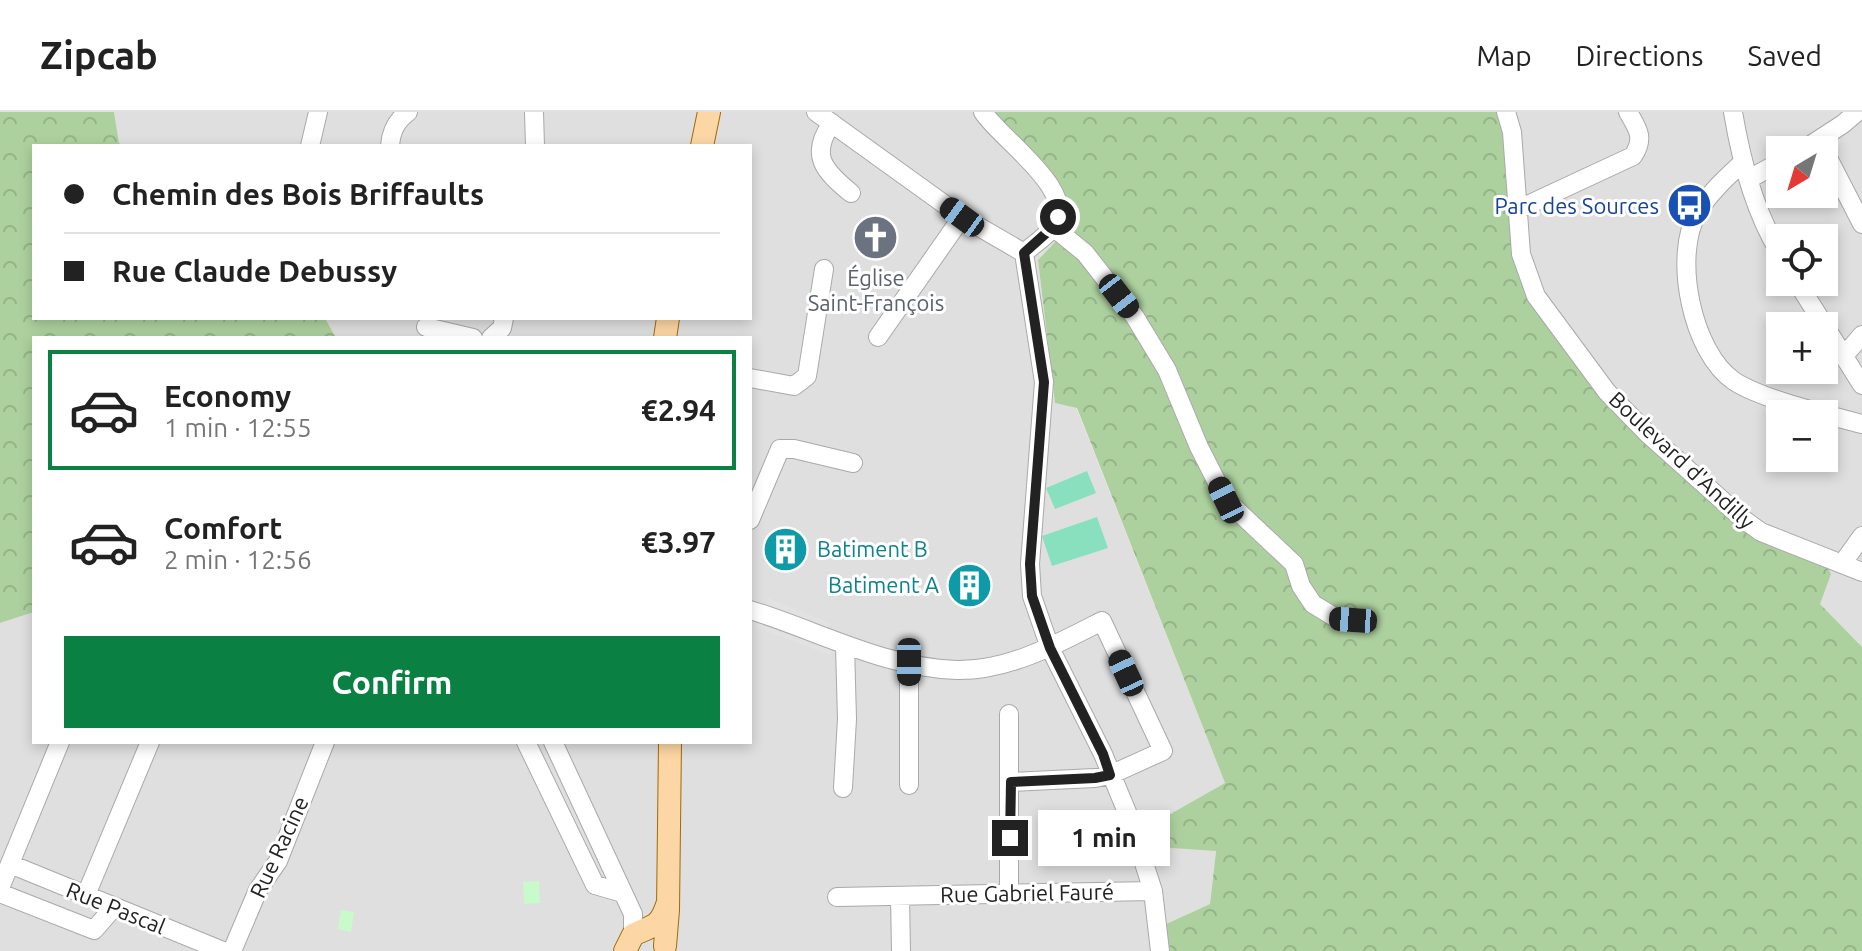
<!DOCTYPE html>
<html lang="en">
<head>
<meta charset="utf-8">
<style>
  :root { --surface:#fff; --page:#f2f2f2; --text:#222; --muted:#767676; --line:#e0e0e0; --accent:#0b8043 }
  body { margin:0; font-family:Ubuntu,sans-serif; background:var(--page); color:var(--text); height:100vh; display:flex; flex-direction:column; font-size:30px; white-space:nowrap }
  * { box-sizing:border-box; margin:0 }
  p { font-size:26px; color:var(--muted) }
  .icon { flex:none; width:44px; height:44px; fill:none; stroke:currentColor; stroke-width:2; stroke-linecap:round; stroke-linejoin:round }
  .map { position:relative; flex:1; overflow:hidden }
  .sheet { position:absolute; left:32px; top:224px; width:720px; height:408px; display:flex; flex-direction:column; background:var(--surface); border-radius:0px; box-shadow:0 4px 12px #0003 }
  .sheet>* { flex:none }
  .top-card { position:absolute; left:32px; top:32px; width:720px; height:176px; border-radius:0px; box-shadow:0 4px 12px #0003; display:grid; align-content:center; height:176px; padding:0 32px; background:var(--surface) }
  .needle { width:52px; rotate:218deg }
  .fabs { position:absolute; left:1766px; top:24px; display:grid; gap:16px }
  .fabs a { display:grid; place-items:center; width:72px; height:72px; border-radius:0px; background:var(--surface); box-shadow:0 4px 12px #0003; font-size:40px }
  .end { position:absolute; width:36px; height:36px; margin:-18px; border:10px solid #222; background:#fff; box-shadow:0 0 0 4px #fff }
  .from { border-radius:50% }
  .bubble { position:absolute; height:56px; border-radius:0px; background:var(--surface); box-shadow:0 4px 12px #0003; font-size:26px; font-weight:600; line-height:56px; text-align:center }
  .car { position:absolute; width:24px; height:48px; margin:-24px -12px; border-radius:10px; box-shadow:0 0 6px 2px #0007; background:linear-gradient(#222 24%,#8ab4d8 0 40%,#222 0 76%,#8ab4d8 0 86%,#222 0) }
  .top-card b { display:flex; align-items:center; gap:28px; height:76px; font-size:30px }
  .top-card b+b { border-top:2px solid var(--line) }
  .top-card i { width:20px; height:20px; background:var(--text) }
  ul { padding:14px 0 0; list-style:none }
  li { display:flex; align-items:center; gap:24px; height:120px; margin:0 16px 12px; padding:0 16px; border:4px solid transparent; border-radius:0px }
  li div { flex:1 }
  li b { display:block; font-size:30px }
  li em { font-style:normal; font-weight:600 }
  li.active { border-color:var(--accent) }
  li>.icon { width:72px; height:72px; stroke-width:1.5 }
  .action { display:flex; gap:16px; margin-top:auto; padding:16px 32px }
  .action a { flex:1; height:92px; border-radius:0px; background:var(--accent); color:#fff; font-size:32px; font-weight:600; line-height:92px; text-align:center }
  header { display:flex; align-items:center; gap:48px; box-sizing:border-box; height:112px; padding:0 40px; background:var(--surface); border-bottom:2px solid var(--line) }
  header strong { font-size:38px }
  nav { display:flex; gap:44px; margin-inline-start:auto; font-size:28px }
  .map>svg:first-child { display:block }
</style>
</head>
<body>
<header>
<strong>Zipcab</strong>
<nav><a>Map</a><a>Directions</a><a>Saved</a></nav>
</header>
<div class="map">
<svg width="1862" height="839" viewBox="0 0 1862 839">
  <defs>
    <pattern id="forest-crowns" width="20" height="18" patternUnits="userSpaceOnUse" patternTransform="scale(2)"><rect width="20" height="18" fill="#add19e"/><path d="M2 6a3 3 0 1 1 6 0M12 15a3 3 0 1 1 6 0" fill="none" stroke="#95b388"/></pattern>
  </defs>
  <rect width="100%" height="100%" fill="#f2efe9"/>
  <path fill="#e0dfdf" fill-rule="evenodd" d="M 114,0 L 992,0 L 1063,84 L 1071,113 L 1038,148 L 1055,291 L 1076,295 L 1225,671 L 1157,735 L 1216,738 L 1210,792 L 1166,812 L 1170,839 L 0,839 L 0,511 L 34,500 L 34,630 L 750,630 L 750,226 L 336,226 L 325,206 L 750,206 L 750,34 L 124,34 L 119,32 Z
    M 1506,0 L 1862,0 L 1862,535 L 1801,475 L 1761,420 L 1647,321 L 1538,187 L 1521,142 ZM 1780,38 L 1824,38 L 1824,82 L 1780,82 ZM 1780,126 L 1824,126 L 1824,170 L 1780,170 ZM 1780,214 L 1824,214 L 1824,258 L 1780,258 ZM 1780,302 L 1824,302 L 1824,346 L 1780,346 Z"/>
  <path fill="url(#forest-crowns)" d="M 0,0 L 114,0 L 119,31 L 124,34 L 34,34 L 34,206 L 325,206 L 336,226 L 34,226 L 34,500 L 0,511 Z
    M 992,0 L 1499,0 L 1505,22 L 1512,139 L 1650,331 L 1755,427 L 1827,454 L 1831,462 L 1820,492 L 1862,535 L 1862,839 L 1170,839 L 1166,812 L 1210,792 L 1216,739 L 1157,735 L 1153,712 L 1225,671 L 1077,296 L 1055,291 L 1038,148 L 1071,113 L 1063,84 Z"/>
  <path fill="#c8facc" d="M 539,769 L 540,791 L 524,792 L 523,770 Z
    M 341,798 L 354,800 L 351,820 L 338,817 Z"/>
  <path fill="#88e0be" d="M 1087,359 L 1096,381 L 1055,397 L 1046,376 Z
    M 1097,405 L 1108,436 L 1052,454 L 1042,424 Z"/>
  <path fill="#e2e2e2" d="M 768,486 L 830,511 L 825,530 L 833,534 L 830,543 L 755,515 Z"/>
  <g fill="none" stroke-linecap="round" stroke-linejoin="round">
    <defs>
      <path id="minor" d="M 534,0 L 535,34
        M 816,0 L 962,105 L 1024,141
        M 983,0 C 1001,28 1081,80 1053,116 C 1045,125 1033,133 1024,141
        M 1506,0 L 1512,20 L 1521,142 L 1536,184 L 1607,280 L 1647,321 L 1743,407 L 1761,420 L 1862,460
        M 1733,0 C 1741,48 1754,99 1780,141
        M 832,11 C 809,43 824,59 851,81
        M 310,34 L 318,0
        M 390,34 C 391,19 396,9 408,0
        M 1803,38 L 1843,12 L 1857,0
        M 1824,38 L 1862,112
        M 1743,50 C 1727,65 1709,81 1698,100 C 1672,143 1692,241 1734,269 C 1761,287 1828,303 1862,312
        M 1749,67 L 1780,50
        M 1517,98 L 1633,44 C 1645,26 1638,17 1628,0
        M 1053,115 L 1085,141 L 1135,205 L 1167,258 L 1199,335 L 1226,388 L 1294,452 L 1301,474 L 1313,492 L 1336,506 L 1353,508
        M 1024,141 L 1044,270 L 1030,452 L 1032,484 L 1050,536 L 1103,642 L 1129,705 L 1153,779 L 1160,839
        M 1797,170 L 1862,273
        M 426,215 L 473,226
        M 878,225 L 962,105
        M 491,226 L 502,216 L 504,206
        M 1843,245 L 1862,223
        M 750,266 L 794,274 L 807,264 L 824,157
        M 750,408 L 780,337 L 794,337 L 853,351
        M 1842,452 L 1862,424
        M 750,498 C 816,518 885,556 957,558 C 1008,559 1057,532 1102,509 L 1163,639 L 1110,663 L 1095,666 L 1011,670
        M 909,550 L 909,673
        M 526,630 L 595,773 L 623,781
        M 553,630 L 633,802 L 633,823
        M 843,676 L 847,607 L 845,534
        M 10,752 L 223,839
        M 0,776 L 60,630
        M 0,781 L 94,818 L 114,795
        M 1009,782 L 1009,602
        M 86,783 L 150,630
        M 900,784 L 901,839
        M 837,785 L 1153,779
        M 232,839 L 258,778 L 278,749 L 325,630"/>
      <path id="major" d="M 702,34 L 709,0
        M 665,226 L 668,206
        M 665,834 L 668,798 L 670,630
        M 625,839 L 633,823 C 652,813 659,817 667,793"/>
    </defs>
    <use href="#minor" stroke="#a9a9a9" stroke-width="20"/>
    <use href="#major" stroke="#a06b00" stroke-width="24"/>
    <use href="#minor" stroke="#fff" stroke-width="18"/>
    <use href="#major" stroke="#fcd6a4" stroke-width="22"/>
  </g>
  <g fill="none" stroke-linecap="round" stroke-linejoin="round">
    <path stroke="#222" stroke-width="10" d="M 1010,726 L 1011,670 L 1095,666 L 1110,663 L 1103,642 L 1050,536 L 1032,484 L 1030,452 L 1044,270 L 1024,141 L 1053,115 L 1058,105"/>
  </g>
  <defs>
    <symbol id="bus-disc" viewBox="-11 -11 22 22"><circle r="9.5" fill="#1a4fb4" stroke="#fff"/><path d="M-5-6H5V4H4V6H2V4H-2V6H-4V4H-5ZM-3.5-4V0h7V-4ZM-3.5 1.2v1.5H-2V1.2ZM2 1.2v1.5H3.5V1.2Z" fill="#fff"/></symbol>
    <symbol id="church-disc" viewBox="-11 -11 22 22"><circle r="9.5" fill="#6b7280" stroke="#fff"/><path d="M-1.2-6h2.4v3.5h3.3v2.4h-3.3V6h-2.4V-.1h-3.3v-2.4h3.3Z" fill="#fff"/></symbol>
    <symbol id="building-disc" viewBox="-11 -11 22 22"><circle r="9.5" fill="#0f9aa8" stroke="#fff"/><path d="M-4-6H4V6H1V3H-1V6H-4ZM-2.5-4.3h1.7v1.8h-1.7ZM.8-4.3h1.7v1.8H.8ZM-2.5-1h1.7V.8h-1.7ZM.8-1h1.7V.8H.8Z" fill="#fff"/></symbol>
  </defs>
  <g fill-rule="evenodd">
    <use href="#bus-disc" x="1664" y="68" width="51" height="51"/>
    <use href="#church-disc" x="850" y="100" width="51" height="51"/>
    <use href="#building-disc" x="760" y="412" width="51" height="51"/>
    <use href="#building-disc" x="944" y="448" width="51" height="51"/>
  </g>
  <g text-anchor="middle" stroke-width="6" stroke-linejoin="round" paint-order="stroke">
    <g font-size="22" fill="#164399" stroke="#fff" text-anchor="end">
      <text x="1659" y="102">Parc des Sources</text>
    </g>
    <g font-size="22" fill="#5b616d" stroke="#fff">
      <text x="876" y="174">Église<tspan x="876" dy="25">Saint-François</tspan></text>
    </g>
    <g font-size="22" fill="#222" stroke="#fff">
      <text transform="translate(1682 348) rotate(43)" y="8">Boulevard d'Andilly</text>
      <text transform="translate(279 735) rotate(-65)" y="8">Rue Racine</text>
      <text transform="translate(1027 781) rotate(-1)" y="8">Rue Gabriel Fauré</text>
      <text transform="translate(116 796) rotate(22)" y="8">Rue Pascal</text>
    </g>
    <g font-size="22" fill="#0d838f" stroke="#fff" text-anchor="start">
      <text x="817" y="445">Batiment B</text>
      <text x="939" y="481" text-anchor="end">Batiment A</text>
    </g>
  </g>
</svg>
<div class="fabs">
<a><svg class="needle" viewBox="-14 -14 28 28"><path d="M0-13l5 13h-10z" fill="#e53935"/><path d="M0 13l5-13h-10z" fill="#767676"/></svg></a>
<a><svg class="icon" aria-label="locate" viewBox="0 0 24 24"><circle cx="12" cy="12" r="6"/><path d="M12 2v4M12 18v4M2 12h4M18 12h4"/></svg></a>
<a>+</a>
<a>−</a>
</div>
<i class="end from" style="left:1058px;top:105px"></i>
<i class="end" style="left:1010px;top:726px"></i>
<div class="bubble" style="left:1038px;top:698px;width:132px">1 min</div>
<i class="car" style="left:962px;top:105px;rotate:306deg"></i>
<i class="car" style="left:1119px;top:184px;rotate:142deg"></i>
<i class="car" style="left:1226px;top:388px;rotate:334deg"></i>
<i class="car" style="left:1353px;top:508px;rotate:274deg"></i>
<i class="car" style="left:909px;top:550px;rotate:180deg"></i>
<i class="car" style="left:1126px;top:561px;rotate:335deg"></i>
<div class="top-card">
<b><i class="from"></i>Chemin des Bois Briffaults</b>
<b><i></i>Rue Claude Debussy</b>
</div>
<section class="sheet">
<ul>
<li class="active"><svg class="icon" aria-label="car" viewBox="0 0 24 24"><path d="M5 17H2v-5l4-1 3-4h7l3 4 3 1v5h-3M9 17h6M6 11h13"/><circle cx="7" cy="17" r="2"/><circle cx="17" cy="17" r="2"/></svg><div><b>Economy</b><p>1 min · 12:55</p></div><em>€2.94</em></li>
<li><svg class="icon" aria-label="car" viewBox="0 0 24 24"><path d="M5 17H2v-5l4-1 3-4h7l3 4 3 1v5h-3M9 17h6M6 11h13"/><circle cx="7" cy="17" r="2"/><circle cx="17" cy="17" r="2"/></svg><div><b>Comfort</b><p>2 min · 12:56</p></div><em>€3.97</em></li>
</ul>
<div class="action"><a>Confirm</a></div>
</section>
</div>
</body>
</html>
